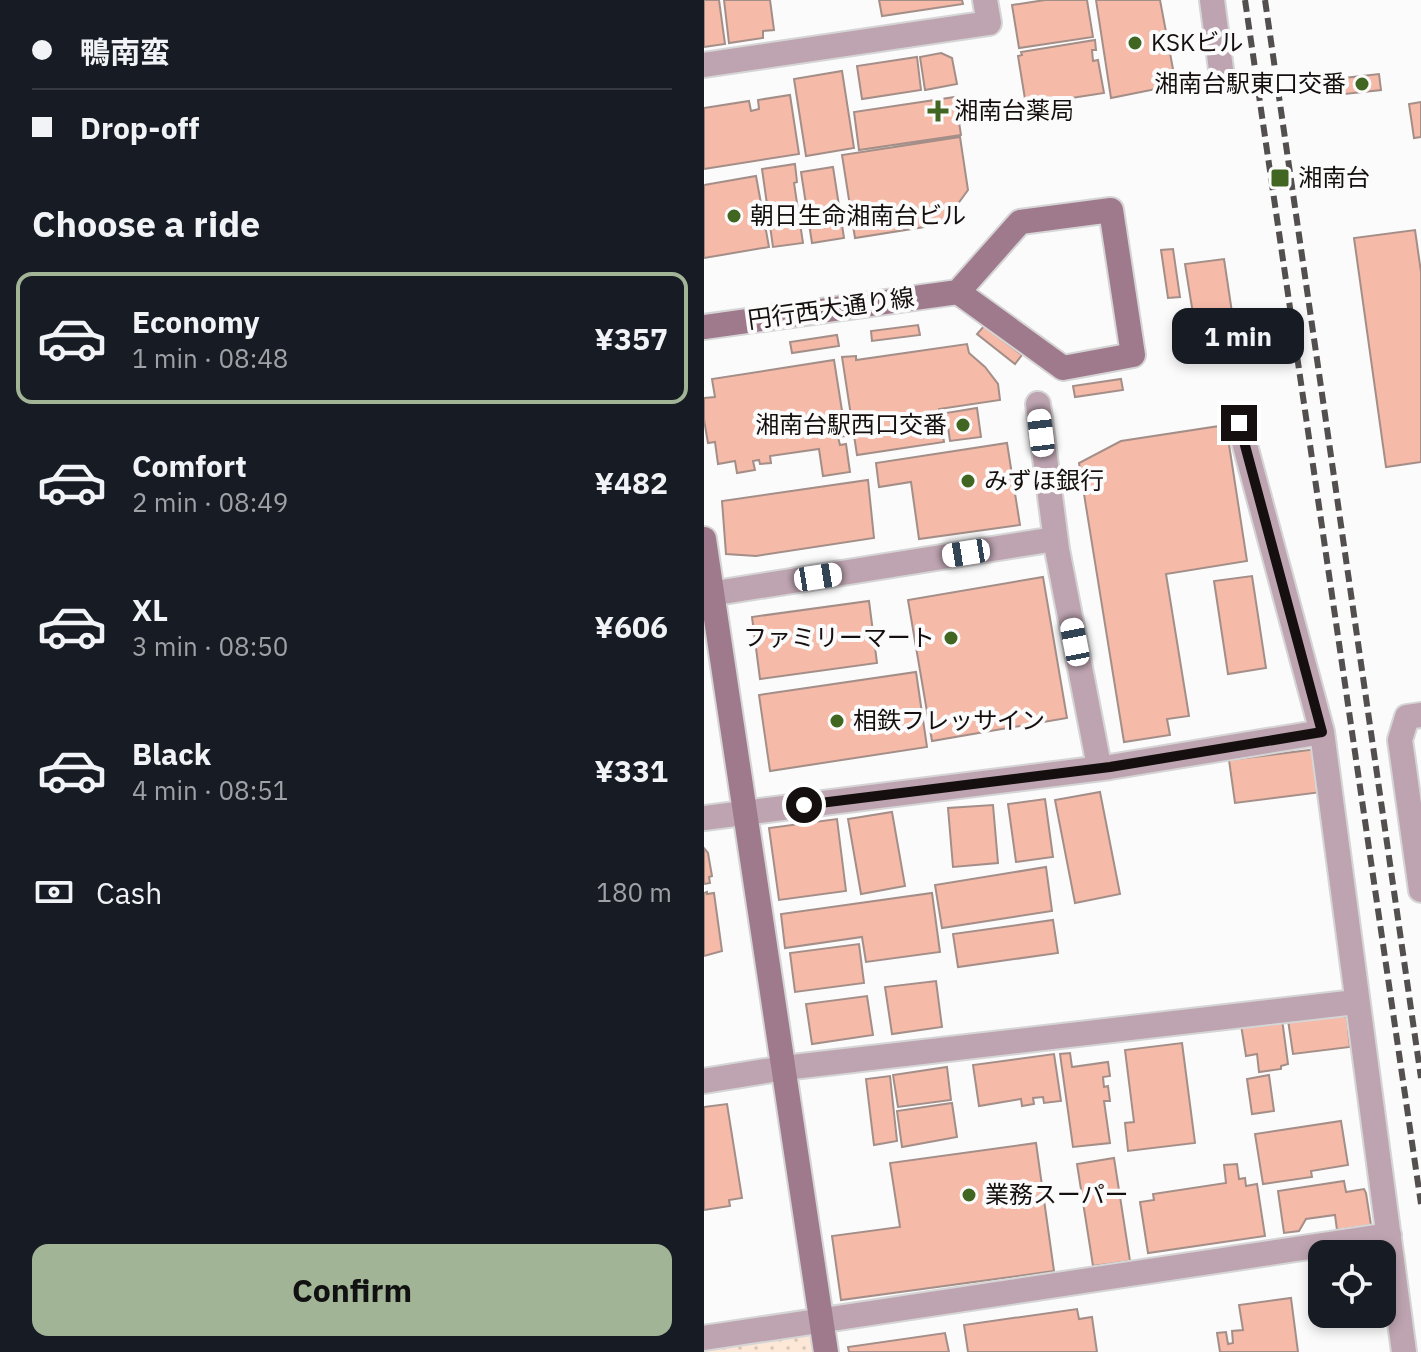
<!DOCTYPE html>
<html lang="en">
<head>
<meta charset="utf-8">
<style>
  :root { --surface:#171b24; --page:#242831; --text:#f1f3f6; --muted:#9ea1a6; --line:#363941; --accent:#a1b496 }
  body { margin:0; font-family:"IBM Plex Sans","Noto Sans JP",sans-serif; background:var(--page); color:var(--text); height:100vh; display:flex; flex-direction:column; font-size:30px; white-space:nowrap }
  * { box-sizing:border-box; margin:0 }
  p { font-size:26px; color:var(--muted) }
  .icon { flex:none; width:44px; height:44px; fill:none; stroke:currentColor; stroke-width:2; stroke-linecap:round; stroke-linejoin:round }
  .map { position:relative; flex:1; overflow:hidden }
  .drawer { display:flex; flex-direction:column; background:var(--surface); width:704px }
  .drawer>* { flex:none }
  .guide { display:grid; align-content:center; height:176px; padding:0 32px; background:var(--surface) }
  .fabs { position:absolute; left:604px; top:1240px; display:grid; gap:16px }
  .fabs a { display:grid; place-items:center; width:88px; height:88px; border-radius:16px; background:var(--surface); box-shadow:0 4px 12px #0003; font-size:40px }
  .end { position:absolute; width:36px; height:36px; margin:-18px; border:10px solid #160f0f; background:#fff; box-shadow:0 0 0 4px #fff }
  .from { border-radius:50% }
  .bubble { position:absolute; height:56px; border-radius:16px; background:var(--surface); box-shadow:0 4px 12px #0003; font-size:26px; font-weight:700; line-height:56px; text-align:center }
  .car { position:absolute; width:24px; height:48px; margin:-24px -12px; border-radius:10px; box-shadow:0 0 6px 2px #0007; background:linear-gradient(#fff 24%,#345 0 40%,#fff 0 76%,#345 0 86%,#fff 0) }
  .guide b { display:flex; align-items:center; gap:28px; height:76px; font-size:30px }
  .guide b+b { border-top:2px solid var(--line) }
  .guide i { width:20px; height:20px; background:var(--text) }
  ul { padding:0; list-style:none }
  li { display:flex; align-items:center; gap:24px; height:132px; margin:0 16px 12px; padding:0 16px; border:4px solid transparent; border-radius:16px }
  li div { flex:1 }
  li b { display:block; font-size:30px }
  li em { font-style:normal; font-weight:700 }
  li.current { border-color:var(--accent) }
  li>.icon { width:72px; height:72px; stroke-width:1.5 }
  h2 { padding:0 32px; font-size:36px; line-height:96px }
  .pay { display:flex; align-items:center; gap:20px; height:88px; padding:0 32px; font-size:30px }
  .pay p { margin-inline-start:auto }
  .action { display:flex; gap:16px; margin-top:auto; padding:16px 32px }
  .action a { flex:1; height:92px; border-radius:16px; background:var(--accent); color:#111; font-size:32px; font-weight:700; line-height:92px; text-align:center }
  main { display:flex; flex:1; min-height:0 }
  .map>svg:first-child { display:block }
</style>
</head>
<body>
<main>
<section class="drawer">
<div class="guide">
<b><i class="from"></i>鴨南蛮</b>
<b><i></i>Drop-off</b>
</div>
<h2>Choose a ride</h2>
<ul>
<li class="current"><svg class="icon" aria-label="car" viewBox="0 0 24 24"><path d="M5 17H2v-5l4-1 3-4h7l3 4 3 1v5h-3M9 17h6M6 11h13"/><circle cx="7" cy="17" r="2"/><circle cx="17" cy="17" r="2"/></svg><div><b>Economy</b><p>1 min · 08:48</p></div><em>¥357</em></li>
<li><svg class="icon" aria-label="car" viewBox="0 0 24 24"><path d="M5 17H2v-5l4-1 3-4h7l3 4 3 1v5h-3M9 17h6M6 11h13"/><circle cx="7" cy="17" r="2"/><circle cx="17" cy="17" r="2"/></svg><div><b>Comfort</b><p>2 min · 08:49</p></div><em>¥482</em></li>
<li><svg class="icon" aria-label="car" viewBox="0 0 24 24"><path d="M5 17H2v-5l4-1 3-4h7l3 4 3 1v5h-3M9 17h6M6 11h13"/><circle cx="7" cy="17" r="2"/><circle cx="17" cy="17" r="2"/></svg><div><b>XL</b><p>3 min · 08:50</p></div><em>¥606</em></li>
<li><svg class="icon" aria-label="car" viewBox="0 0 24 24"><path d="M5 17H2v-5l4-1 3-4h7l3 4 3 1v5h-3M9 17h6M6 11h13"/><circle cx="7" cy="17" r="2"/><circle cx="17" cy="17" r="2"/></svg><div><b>Black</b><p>4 min · 08:51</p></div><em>¥331</em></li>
</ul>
<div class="pay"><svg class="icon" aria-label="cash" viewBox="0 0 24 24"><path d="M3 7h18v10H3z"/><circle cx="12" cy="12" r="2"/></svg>Cash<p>180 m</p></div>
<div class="action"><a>Confirm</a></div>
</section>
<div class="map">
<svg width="717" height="1352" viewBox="0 0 717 1352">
  <defs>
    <pattern id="green-dots" width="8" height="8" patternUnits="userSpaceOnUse" patternTransform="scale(2)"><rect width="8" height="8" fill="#fde8d7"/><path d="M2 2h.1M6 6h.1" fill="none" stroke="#d8c6b7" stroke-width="1.8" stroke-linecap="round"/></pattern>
  </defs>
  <rect width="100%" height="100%" fill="#fbfbfb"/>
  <path fill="url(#green-dots)" d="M 117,1319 L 122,1352 L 0,1352 L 0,1338 Z"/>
  <path fill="#f6baa9" stroke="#a48e88" stroke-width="2" d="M 0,0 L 15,0 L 21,44 L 0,47 Z
    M 20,0 L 66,0 L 70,30 L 59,31 L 59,38 L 25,43 Z
    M 175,0 L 258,0 L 259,4 L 178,16 Z
    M 341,0 L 383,0 L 389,37 L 315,48 L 308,5 Z
    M 392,0 L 456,0 L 472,85 L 407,98 Z
    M 391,40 L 392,50 L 388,50 L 389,61 L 394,60 L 400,93 L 322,105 L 314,56 L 318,55 L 317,52 Z
    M 237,53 L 248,58 L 253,84 L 221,90 L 216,57 Z
    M 213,57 L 217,90 L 158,99 L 153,66 Z
    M 138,71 L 150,148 L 102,156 L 90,79 Z
    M 675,74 L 677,90 L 641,94 L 640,78 Z
    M 86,95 L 95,154 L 0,169 L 0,108 L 45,101 L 47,111 L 55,109 L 54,100 Z
    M 251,97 L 257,135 L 155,150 L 150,112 Z
    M 717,102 L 717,137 L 710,138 L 705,104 Z
    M 256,137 L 264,190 L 239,224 L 151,238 L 138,155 Z
    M 91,164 L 93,182 L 90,183 L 99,243 L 69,247 L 58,169 Z
    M 129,167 L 140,238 L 108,243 L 97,172 Z
    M 52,176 L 65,247 L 0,258 L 0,185 Z
    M 711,230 L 717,272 L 717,462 L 682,467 L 650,238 Z
    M 469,249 L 476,297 L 464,298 L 457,250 Z
    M 520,259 L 532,339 L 494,345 L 481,264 Z
    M 214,325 L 216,335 L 168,341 L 167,331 Z
    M 280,326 L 318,355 L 311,364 L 273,334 Z
    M 133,335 L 135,346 L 88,353 L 86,342 Z
    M 263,344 L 265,353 L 281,367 L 294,384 L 296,400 L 235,409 L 240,442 L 153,455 L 138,357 L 152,356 L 152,360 Z
    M 130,360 L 142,436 L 134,437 L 136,445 L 142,444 L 146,472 L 119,476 L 115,449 L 66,456 L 67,463 L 56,464 L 55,460 L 49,461 L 51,470 L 33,473 L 31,461 L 14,464 L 11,442 L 4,443 L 0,420 L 0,398 L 11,397 L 8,379 Z
    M 417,379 L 419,390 L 371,397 L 369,386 Z
    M 273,408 L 277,437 L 246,441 L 242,413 Z
    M 522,425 L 543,561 L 462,574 L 485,716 L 463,719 L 466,735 L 420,742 L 375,463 L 417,441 Z
    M 303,443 L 316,525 L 215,539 L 207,482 L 175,487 L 172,463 Z
    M 164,480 L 170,538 L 52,556 L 22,554 L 18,501 Z
    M 548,576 L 562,668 L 524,674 L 510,581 Z
    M 339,577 L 363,718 L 228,741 L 204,600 Z
    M 165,601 L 173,663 L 56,679 L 48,617 Z
    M 212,672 L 223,747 L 66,771 L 55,695 Z
    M 613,749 L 618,792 L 531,803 L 525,760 Z
    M 396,792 L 416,894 L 371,903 L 351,800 Z
    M 341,799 L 349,857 L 312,862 L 304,804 Z
    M 289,805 L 294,863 L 249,867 L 244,808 Z
    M 188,812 L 201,886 L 157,894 L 144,819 Z
    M 133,819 L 142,891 L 75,900 L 65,828 Z
    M 0,848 L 4,853 L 8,876 L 5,877 L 6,883 L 0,884 Z
    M 342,867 L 348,911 L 238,928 L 231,885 Z
    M 3,892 L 3,894 L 10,893 L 18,951 L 0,956 L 0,893 Z
    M 228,893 L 236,952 L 162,962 L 158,937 L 81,948 L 77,914 Z
    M 349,920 L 354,953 L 254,967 L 249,934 Z
    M 155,944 L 160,983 L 91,992 L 86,953 Z
    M 232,981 L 238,1027 L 188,1034 L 181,987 Z
    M 163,996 L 169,1035 L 108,1044 L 102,1004 Z
    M 635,1013 L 643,1018 L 646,1047 L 589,1054 L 584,1020 Z
    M 578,1019 L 584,1064 L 577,1066 L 577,1069 L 555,1072 L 553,1054 L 542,1056 L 537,1025 Z
    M 478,1043 L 491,1143 L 424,1151 L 421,1123 L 430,1122 L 421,1050 Z
    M 366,1053 L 368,1067 L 404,1062 L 406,1076 L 399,1077 L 400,1087 L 404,1086 L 406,1101 L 400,1101 L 406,1143 L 369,1147 L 356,1054 Z
    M 350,1054 L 357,1101 L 340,1103 L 339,1097 L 329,1098 L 330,1104 L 318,1106 L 317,1099 L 275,1106 L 269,1065 Z
    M 243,1067 L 247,1100 L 194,1107 L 189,1075 Z
    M 565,1075 L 570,1111 L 548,1114 L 543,1079 Z
    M 186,1076 L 193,1141 L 170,1145 L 162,1079 Z
    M 248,1103 L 253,1137 L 198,1147 L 193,1111 Z
    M 23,1104 L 38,1198 L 25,1200 L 26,1206 L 0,1210 L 0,1107 Z
    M 637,1121 L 644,1165 L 607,1171 L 608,1177 L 559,1184 L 551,1134 Z
    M 332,1143 L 350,1271 L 137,1300 L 128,1236 L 196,1227 L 186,1163 Z
    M 410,1158 L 426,1261 L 389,1266 L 373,1164 Z
    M 533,1164 L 535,1179 L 541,1178 L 542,1186 L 553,1184 L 561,1236 L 444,1253 L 436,1202 L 450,1200 L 449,1194 L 522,1183 L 520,1165 Z
    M 640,1181 L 642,1192 L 660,1189 L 662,1193 L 667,1225 L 633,1230 L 631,1215 L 602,1219 L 595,1231 L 580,1233 L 574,1191 Z
    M 587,1298 L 594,1352 L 516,1352 L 513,1333 L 522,1332 L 524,1344 L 529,1343 L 528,1331 L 539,1330 L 535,1305 Z
    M 373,1309 L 375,1319 L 388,1317 L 393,1352 L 264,1352 L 260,1325 Z
    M 241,1333 L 245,1352 L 145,1352 L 144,1347 Z"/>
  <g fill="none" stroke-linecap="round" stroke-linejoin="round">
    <defs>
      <path id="street" d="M 508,0 L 518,77
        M 0,65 L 285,23 L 281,0
        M 334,404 L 353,549
        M 535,423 L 618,732 L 700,1352
        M 0,595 L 351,539 L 395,766
        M 717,715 L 703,717 L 696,740 L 717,890
        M 0,818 L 406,767 L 618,732
        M 0,1081 L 80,1068 L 652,1002
        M 0,1338 L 685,1235"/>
      <path id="secondary" d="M 407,210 L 429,355 L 359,368 L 254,292 L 316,222 Z
        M 0,327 L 254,292
        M 0,539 L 122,1352"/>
    </defs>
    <use href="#street" stroke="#d6d5d5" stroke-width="28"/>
    <use href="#secondary" stroke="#d6d5d5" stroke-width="28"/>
    <use href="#street" stroke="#bda4b0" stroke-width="24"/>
    <use href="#secondary" stroke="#9e7a8c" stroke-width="24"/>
    <path stroke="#544f4f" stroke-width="6" stroke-dasharray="12 6" stroke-linecap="butt" d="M 541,0 L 717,1204
      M 561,0 L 717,1078"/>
  </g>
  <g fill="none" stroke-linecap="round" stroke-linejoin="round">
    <path stroke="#160f0f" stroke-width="10" d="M 100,805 L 406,767 L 618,732 L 535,423"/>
  </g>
  <g fill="#406621" stroke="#fbfbfb" stroke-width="3">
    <circle cx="431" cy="43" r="8"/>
    <circle cx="658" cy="84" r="8"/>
    <path d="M230 99h8v8h8v8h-8v8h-8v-8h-8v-8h8z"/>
    <rect x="566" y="168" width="20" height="20" rx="4"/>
    <circle cx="30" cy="216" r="8"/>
    <circle cx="259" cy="425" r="8"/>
    <circle cx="264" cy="481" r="8"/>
    <circle cx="247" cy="638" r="8"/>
    <circle cx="133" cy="721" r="8"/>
    <circle cx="265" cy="1195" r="8"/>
  </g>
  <g text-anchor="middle" stroke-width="8" stroke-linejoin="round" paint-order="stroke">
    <g font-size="24" fill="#160f0f" stroke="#fbfbfb" text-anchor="start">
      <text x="447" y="51">KSKビル</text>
      <text x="642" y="92" text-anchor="end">湘南台駅東口交番</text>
      <text x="250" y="119">湘南台薬局</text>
      <text x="594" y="186">湘南台</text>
      <text x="46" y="224">朝日生命湘南台ビル</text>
      <text x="243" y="433" text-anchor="end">湘南台駅西口交番</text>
      <text x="280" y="489">みずほ銀行</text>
      <text x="231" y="646" text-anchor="end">ファミリーマート</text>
      <text x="149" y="729">相鉄フレッサイン</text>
      <text x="281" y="1203">業務スーパー</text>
    </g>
    <g font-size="24" fill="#160f0f" stroke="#fbfbfb">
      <text transform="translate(127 309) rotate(-8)" y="8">円行西大通り線</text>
    </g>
  </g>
</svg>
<div class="fabs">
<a><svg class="icon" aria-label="locate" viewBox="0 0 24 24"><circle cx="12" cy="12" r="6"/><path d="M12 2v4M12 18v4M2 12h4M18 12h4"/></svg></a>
</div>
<i class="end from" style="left:100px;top:805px"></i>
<i class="end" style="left:535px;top:423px"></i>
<div class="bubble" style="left:468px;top:308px;width:132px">1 min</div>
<i class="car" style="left:337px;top:433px;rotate:353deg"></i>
<i class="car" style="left:262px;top:553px;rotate:261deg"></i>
<i class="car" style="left:114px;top:577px;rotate:81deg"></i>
<i class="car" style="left:371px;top:642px;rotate:349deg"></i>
</div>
</main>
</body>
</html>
